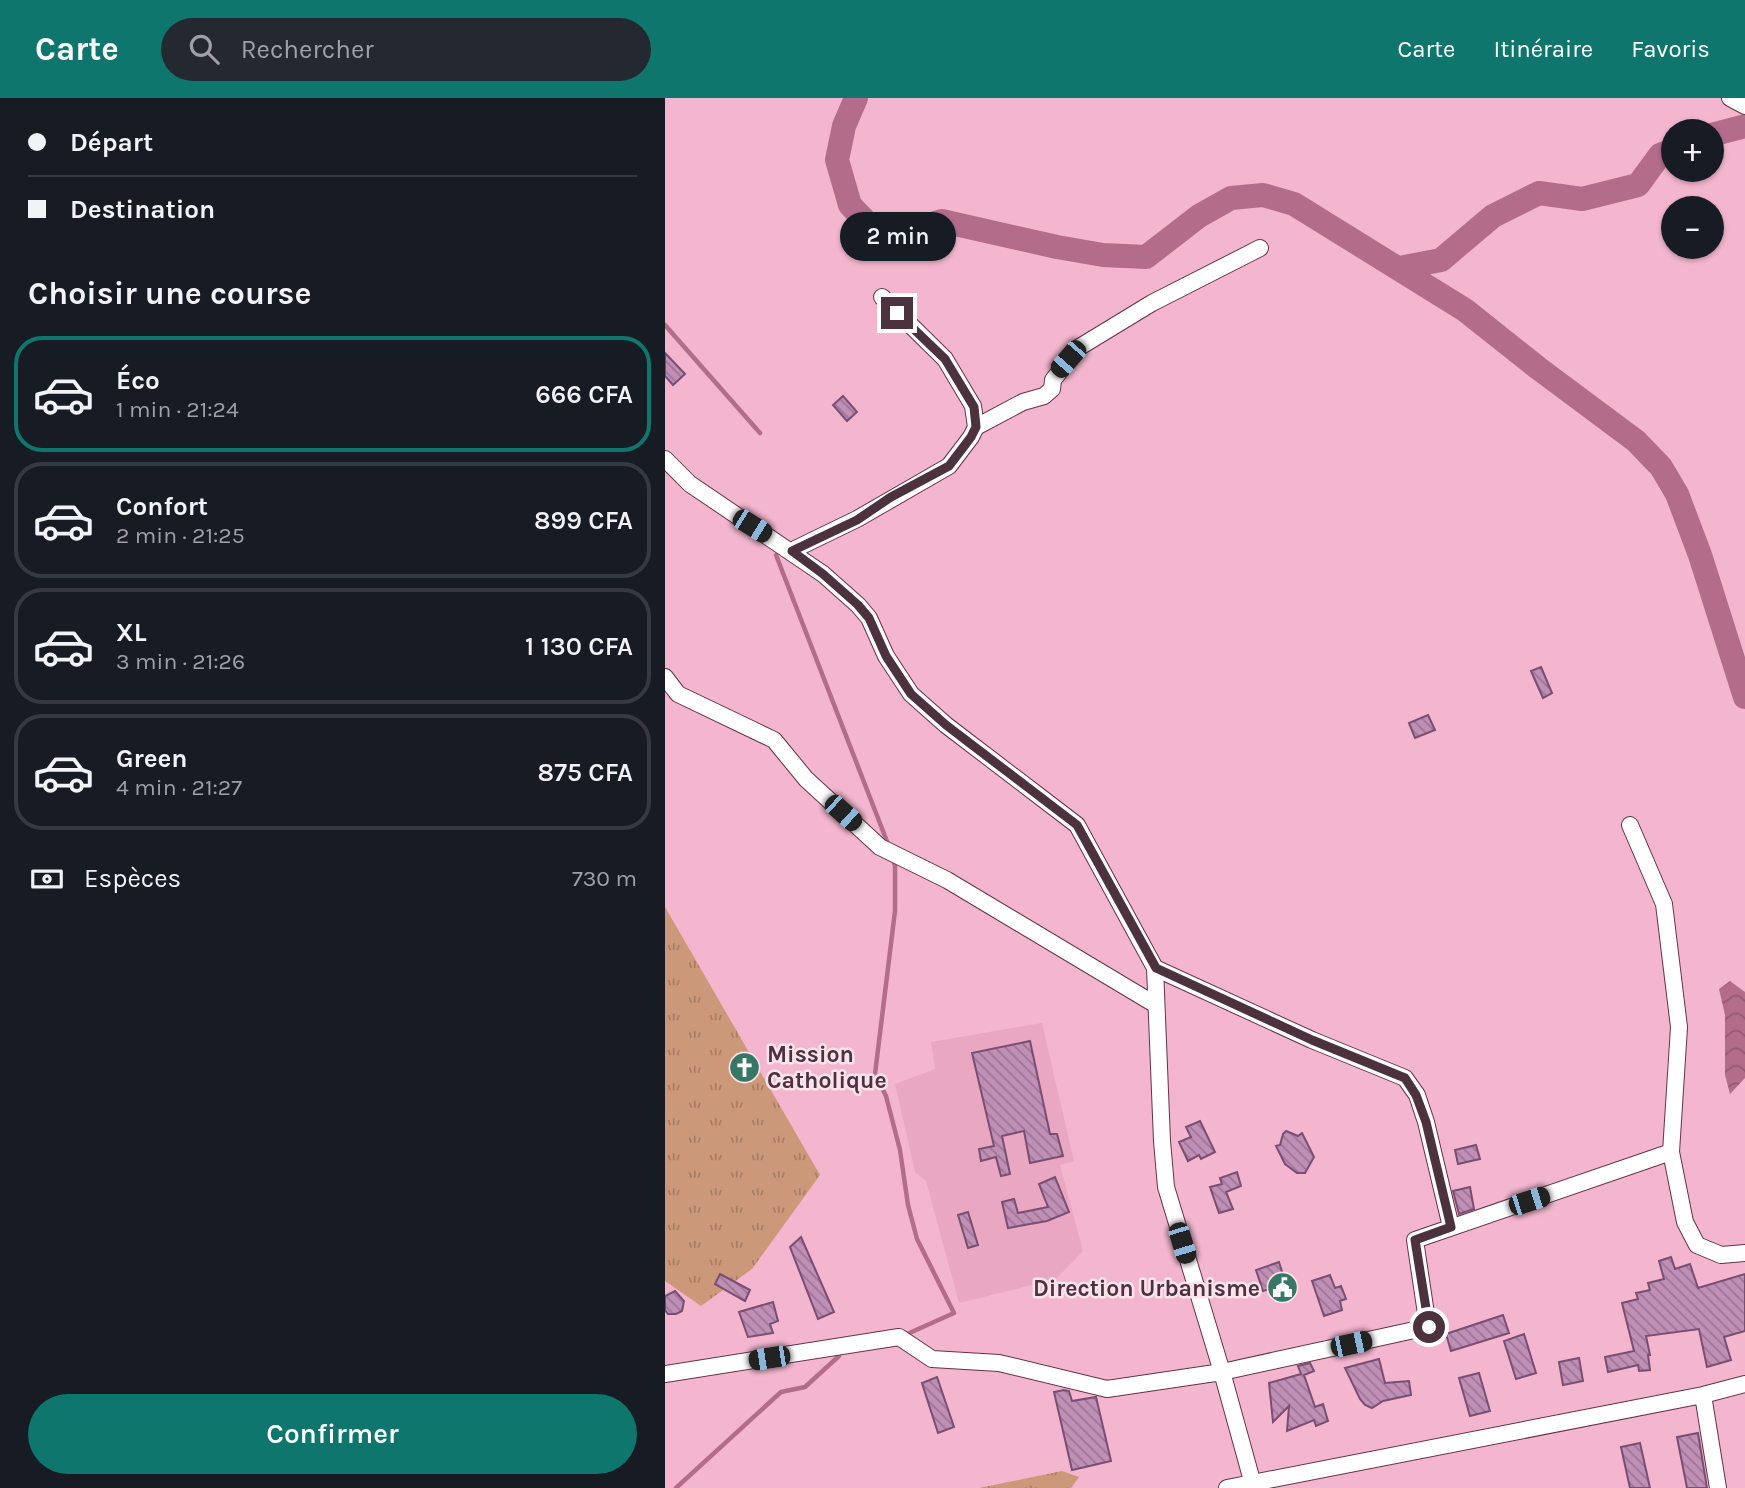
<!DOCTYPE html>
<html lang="fr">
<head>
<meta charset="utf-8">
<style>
  :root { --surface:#171b24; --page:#242831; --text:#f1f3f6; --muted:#9ea1a6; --line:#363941; --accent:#0f766e }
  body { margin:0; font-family:Karla,sans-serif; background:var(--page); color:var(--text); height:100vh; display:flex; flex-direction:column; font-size:26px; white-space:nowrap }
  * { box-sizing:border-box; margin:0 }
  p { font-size:23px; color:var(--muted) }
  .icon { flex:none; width:38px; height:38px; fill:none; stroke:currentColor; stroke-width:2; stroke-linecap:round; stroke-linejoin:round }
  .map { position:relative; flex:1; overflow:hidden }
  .sheet { display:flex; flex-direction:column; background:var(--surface); width:665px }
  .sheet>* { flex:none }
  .hud { display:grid; align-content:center; height:154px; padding:0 28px; background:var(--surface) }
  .tools { position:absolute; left:996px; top:21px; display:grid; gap:14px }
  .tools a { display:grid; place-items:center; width:63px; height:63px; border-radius:50%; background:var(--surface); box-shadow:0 2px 5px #0004; font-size:35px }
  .end { position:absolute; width:32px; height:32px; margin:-16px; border:9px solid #4b323c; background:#fff; box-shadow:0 0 0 4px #fff }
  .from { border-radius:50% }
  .bubble { position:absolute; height:49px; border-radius:24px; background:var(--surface); box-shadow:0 2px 5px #0004; font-size:23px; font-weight:600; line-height:49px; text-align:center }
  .car { position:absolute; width:21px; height:42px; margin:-21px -10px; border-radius:9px; box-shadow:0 0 5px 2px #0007; background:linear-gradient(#222 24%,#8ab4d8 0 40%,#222 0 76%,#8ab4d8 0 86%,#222 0) }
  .hud b { display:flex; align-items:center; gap:24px; height:66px; font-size:26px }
  .hud b+b { border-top:2px solid var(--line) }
  .hud i { width:18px; height:18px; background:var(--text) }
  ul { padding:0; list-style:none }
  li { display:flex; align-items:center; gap:21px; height:116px; margin:0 14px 10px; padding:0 14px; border:4px solid var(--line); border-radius:28px }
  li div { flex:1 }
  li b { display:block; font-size:26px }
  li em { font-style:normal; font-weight:600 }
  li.selected { border-color:var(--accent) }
  li>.icon { width:63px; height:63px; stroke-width:1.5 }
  h2 { padding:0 28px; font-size:32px; line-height:84px }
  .pay { display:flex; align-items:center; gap:18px; height:77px; padding:0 28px; font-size:26px }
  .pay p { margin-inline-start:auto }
  .button { display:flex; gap:14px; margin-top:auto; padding:14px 28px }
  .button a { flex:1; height:80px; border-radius:42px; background:var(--accent); color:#fff; font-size:28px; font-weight:600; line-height:80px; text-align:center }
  header { display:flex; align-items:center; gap:42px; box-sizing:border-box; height:98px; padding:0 35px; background:var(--accent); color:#fff }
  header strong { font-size:33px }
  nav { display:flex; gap:38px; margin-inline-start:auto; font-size:24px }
  .search { width:490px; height:63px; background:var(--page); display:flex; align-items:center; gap:18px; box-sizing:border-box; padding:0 24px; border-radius:38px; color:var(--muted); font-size:26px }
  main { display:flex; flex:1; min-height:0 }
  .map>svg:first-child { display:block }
</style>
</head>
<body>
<header>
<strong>Carte</strong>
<div class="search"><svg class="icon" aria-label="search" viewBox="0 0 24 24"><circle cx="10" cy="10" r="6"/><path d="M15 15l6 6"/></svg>Rechercher</div>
<nav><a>Carte</a><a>Itinéraire</a><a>Favoris</a></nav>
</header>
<main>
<section class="sheet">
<div class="hud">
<b><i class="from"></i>Départ</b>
<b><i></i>Destination</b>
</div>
<h2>Choisir une course</h2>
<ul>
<li class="selected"><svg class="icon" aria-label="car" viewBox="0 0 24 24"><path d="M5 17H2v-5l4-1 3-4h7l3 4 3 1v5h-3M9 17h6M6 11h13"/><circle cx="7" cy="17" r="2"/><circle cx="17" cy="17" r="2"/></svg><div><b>Éco</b><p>1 min · 21:24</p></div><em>666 CFA</em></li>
<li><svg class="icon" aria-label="car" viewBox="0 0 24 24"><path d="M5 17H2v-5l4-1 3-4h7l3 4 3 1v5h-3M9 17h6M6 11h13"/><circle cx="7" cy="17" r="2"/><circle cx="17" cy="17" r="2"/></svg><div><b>Confort</b><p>2 min · 21:25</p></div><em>899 CFA</em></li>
<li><svg class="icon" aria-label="car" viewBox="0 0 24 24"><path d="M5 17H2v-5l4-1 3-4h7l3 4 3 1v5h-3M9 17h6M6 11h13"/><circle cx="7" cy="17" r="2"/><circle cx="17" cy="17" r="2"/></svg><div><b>XL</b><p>3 min · 21:26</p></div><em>1 130 CFA</em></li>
<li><svg class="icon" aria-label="car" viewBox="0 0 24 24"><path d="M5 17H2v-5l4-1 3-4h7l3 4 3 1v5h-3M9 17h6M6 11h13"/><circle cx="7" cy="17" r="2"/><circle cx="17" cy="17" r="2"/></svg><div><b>Green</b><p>4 min · 21:27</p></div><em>875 CFA</em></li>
</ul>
<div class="pay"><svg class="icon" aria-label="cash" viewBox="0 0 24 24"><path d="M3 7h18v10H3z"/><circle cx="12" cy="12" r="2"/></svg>Espèces<p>730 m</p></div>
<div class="button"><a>Confirmer</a></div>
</section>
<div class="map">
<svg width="1080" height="1390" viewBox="0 0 1080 1390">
  <defs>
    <pattern id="park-tufts" width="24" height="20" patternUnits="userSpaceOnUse" patternTransform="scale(1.75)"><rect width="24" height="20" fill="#cb9979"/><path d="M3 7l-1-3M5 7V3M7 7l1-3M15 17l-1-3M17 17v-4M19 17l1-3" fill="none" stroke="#a77d64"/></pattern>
    <pattern id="water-waves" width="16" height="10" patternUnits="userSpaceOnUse" patternTransform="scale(1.75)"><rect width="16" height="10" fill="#b36d8a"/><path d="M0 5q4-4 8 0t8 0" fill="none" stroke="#945a72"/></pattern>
    <pattern id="building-back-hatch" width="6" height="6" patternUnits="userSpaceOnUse" patternTransform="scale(1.75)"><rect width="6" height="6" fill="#bf8fb6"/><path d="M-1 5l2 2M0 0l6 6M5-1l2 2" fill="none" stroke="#9d7595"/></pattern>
  </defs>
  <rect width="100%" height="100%" fill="#f3b6ce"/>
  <path fill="#eaa7c2" d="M 377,925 L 409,1063 L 395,1067 L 418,1153 L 391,1181 L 294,1205 L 261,1083 L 250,1074 L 230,986 L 270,971 L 266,944 Z"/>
  <path fill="url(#park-tufts)" d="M 0,809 L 155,1077 L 87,1171 L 36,1208 L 0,1183 Z
    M 397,1373 L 414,1379 L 406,1390 L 314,1390 Z"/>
  <path fill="url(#water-waves)" d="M 1065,883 L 1080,894 L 1080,980 L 1065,996 L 1060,977 L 1060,917 L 1054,891 Z"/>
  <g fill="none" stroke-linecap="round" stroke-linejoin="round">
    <path stroke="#b36d8a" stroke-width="4.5" d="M 0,227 L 95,335
      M 111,457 L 223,746
      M 228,761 L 230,768 L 230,813 L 210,976 L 221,998 L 235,1052 L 243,1107 L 252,1141 L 289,1215 L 240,1237
      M 11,1390 L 116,1294 L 140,1289 L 174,1258"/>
    <path stroke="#b36d8a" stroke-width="24" d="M 191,0 L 179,28 L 172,62 L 185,107 L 208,131 L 232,136 L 277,123 L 392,149 L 438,157 L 481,159 L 534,118 L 566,100 L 598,97 L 629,106 L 800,212 L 873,270 L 971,343 L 996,369 L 1012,396 L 1035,457 L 1080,599
      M 1046,37 L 1080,28
      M 734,170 L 776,162 L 828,118 L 874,95 L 917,101 L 973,87 L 995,57 L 1008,52"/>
  </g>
  <path fill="url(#building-back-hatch)" stroke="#794e71" stroke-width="2" d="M 0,255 L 20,276 L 8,287 L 0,278 Z
    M 178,298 L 192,314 L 182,323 L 168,307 Z
    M 876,569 L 887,595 L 878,600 L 866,573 Z
    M 763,617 L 770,632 L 750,640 L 744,625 Z
    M 365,943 L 385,1036 L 392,1036 L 398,1058 L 365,1065 L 359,1033 L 337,1038 L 345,1076 L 336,1078 L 331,1059 L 316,1063 L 314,1051 L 329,1048 L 307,955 Z
    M 535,1023 L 550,1054 L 536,1061 L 534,1057 L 523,1063 L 514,1044 L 526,1039 L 521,1029 Z
    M 621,1033 L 633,1038 L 637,1035 L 649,1059 L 640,1075 L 632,1075 L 620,1066 L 611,1048 L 615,1047 L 618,1036 Z
    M 811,1047 L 815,1061 L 793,1066 L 790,1052 Z
    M 572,1074 L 576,1088 L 561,1094 L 568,1111 L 554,1115 L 545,1089 L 557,1086 L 555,1080 Z
    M 390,1079 L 404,1114 L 382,1123 L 343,1130 L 337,1104 L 349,1101 L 353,1115 L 383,1109 L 374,1086 Z
    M 805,1089 L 809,1111 L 794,1116 L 788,1093 Z
    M 303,1114 L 313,1147 L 303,1150 L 293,1117 Z
    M 136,1139 L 169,1214 L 153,1221 L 125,1149 Z
    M 1006,1159 L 1010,1171 L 1025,1166 L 1033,1190 L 1080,1176 L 1080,1233 L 1059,1239 L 1066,1262 L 1042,1269 L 1034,1231 L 981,1238 L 985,1257 L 983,1257 L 985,1272 L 974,1273 L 973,1267 L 943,1274 L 940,1259 L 969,1253 L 957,1205 L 973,1201 L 971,1195 L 985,1192 L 983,1185 L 999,1181 L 994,1163 Z
    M 614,1164 L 621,1186 L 598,1193 L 591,1172 Z
    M 55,1176 L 85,1192 L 80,1203 L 50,1186 Z
    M 665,1177 L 670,1190 L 676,1188 L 681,1201 L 675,1203 L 677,1212 L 659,1218 L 647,1183 Z
    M 10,1193 L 19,1203 L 17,1213 L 11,1216 L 3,1216 L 0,1212 L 0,1198 Z
    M 108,1204 L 113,1223 L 105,1226 L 108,1235 L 83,1239 L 74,1214 Z
    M 838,1217 L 844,1235 L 786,1253 L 781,1236 Z
    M 859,1236 L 871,1275 L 851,1281 L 839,1243 Z
    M 914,1260 L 918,1283 L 898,1287 L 894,1264 Z
    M 714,1261 L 720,1285 L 744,1283 L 746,1297 L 718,1303 L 707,1310 L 700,1307 L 695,1301 L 680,1270 Z
    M 645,1265 L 649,1273 L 639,1277 L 650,1309 L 658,1306 L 663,1323 L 651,1328 L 649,1322 L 622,1333 L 624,1308 L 608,1324 L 604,1285 L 636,1276 L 633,1268 Z
    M 814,1275 L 825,1313 L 805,1318 L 794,1280 Z
    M 272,1279 L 289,1329 L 273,1335 L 257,1285 Z
    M 399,1292 L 404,1293 L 407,1303 L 431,1299 L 446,1363 L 407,1372 L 389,1294 Z
    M 1033,1335 L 1042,1390 L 1022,1390 L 1012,1339 Z
    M 975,1345 L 985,1390 L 965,1390 L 956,1349 Z"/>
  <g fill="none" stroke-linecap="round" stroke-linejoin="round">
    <defs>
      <path id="minor" d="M 1065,0 L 1080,8
        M 311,329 L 358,304 L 379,298 L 387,291 L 388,282 L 413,250 L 487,205 L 595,150
        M 0,361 L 25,386 L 158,476 L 193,507 L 204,520 L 221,558 L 246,596 L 281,627 L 412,727 L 490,870 L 497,1043 L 501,1089 L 557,1274 L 589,1390
        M 126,453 L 192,421 L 284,368 L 306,339 L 311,329 L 308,308 L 280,261 L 217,199
        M 0,579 L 13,596 L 109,642 L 141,681 L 215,749 L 282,782 L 491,907
        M 965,727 L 999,806 L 1014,929 L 1006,1054 L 1020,1124 L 1032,1147 L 1056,1157 L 1080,1155
        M 490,870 L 647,942 L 740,980 L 752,997 L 761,1024 L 786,1129
        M 0,1276 L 234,1239 L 267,1261 L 334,1265 L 442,1291 L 557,1274 L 763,1229 L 750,1142 L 1006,1054
        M 1038,1297 L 1053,1390
        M 562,1390 L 1038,1297 L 1080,1286"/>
    </defs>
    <use href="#minor" stroke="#653249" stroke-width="18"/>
    <use href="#minor" stroke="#fff" stroke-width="16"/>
  </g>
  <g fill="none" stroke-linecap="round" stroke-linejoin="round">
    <path stroke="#4b323c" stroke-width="9" d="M 232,215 L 280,261 L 309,309 L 311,329 L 306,339 L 284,368 L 226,399 L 192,422 L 127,453 L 158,476 L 193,507 L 204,520 L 221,558 L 246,596 L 281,627 L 412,727 L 491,870 L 647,942 L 740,980 L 751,997 L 761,1024 L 786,1129 L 750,1142 L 764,1229"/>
  </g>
  <defs>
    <symbol id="church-disc" viewBox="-11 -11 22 22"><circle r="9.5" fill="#377766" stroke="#fde3ec"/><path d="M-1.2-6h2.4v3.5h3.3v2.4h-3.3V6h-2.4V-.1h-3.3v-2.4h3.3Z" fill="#fff"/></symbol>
    <symbol id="civic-disc" viewBox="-11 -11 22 22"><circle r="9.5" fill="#377766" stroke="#fde3ec"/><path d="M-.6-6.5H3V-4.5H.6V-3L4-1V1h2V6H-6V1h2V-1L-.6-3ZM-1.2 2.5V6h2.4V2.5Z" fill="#fff"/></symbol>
  </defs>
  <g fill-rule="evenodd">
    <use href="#church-disc" x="62" y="952" width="35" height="35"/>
    <use href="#civic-disc" x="600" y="1172" width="35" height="35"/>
  </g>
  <g text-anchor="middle" stroke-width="5" stroke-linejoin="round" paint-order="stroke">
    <g font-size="23" font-weight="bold" fill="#4b323c" stroke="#fde3ec" text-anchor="start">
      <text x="102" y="964">Mission<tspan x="102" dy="26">Catholique</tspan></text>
      <text x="595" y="1198" text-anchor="end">Direction Urbanisme</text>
    </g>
  </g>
</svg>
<div class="tools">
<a>+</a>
<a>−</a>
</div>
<i class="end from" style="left:764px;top:1229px"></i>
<i class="end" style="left:232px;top:215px"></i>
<div class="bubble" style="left:175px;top:114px;width:116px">2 min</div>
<i class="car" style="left:403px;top:261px;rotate:221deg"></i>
<i class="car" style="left:87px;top:428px;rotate:122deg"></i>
<i class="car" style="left:178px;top:715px;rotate:132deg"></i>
<i class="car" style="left:864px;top:1103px;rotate:72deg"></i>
<i class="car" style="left:517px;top:1145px;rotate:163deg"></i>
<i class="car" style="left:686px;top:1246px;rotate:78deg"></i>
<i class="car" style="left:104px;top:1260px;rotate:261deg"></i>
</div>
</main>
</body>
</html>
